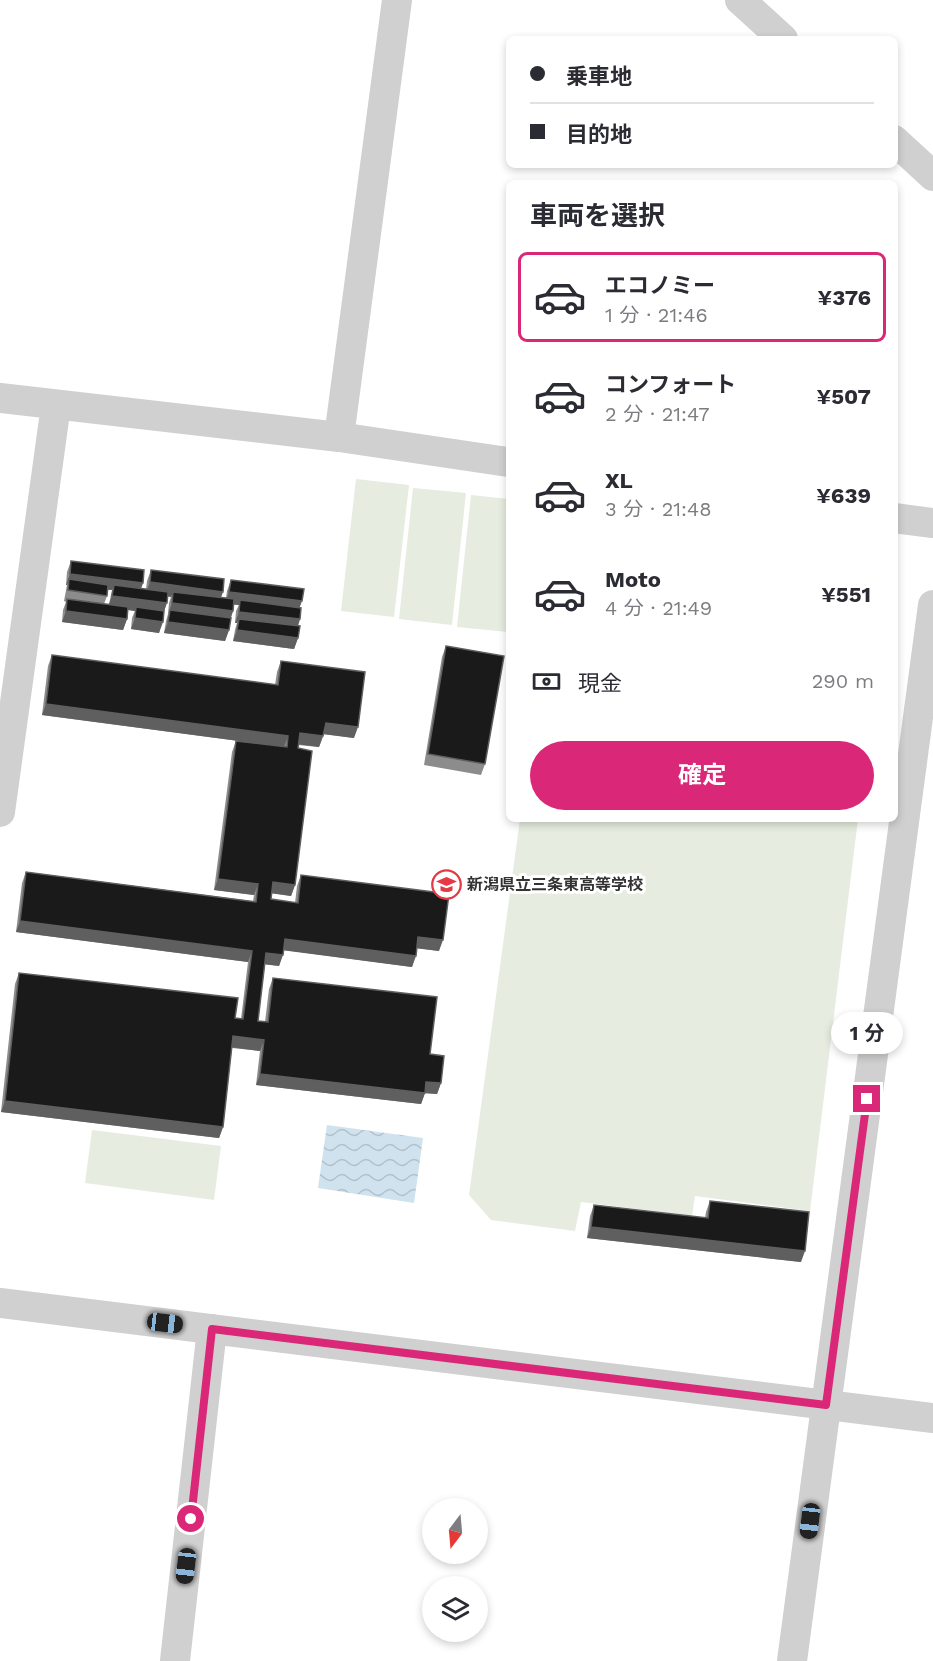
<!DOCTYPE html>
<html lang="ja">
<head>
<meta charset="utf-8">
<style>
  :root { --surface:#fff; --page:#f7f7f7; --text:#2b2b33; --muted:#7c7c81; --line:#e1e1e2; --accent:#db2777 }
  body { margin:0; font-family:"Work Sans","Noto Sans JP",sans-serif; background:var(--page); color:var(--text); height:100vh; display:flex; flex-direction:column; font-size:22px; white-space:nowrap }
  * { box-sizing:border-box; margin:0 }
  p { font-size:20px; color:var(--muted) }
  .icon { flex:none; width:33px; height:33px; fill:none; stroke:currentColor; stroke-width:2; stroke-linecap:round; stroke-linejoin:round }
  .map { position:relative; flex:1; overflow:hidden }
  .drawer { position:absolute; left:506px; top:180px; width:392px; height:642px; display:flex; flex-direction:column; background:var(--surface); border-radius:9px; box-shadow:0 3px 9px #0003 }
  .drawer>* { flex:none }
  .hud { position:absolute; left:506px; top:36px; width:392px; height:132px; border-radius:9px; box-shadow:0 3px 9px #0003; display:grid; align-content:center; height:132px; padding:0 24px; background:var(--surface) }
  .needle { width:39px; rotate:196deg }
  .tools { position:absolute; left:422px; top:1498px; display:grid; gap:12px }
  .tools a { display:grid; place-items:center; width:66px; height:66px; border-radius:50%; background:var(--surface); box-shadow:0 3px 9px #0003; font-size:30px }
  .end { position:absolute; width:27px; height:27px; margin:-14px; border:8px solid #db2777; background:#fff; box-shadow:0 0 0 3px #fff }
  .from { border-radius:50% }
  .bubble { position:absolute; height:42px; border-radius:21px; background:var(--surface); box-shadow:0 3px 9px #0003; font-size:20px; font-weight:700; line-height:42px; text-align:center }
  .car { position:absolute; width:18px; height:36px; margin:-18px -9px; border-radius:8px; box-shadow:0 0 4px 2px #0007; background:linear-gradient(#222 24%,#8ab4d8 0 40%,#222 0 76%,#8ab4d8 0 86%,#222 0) }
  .hud b { display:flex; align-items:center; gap:21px; height:57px; font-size:22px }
  .hud b+b { border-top:2px solid var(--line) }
  .hud i { width:15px; height:15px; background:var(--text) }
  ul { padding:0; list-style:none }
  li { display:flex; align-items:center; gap:18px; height:90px; margin:0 12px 9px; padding:0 12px; border:3px solid transparent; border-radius:9px }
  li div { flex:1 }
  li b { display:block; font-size:22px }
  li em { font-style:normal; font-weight:700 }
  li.active { border-color:var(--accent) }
  li>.icon { width:54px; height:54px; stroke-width:1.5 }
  h2 { padding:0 24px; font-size:27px; line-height:72px }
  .pay { display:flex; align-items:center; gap:15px; height:66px; padding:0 24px; font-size:22px }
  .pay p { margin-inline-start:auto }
  .primary-button { display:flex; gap:12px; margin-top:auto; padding:12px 24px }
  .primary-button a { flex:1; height:69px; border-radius:36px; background:var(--accent); color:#fff; font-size:24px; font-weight:700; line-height:69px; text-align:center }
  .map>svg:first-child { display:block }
</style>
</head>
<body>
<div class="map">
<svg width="933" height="1661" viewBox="0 0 933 1661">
  <defs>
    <pattern id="water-waves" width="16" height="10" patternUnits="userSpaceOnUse" patternTransform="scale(1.5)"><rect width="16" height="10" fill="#cfe2ee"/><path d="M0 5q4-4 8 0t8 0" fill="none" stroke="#b2c2cd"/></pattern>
  </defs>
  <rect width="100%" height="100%" fill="#fff"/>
  <path fill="#e6ecdf" d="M 356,479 L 409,485 L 394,617 L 341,611 Z
    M 413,488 L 466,493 L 452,625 L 399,619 Z
    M 471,495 L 508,499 L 508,632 L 457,627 Z
    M 520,819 L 858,819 L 810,1211 L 695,1196 L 692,1216 L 581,1202 L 575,1231 L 491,1220 L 469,1195 Z
    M 92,1130 L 221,1146 L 214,1200 L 85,1183 Z"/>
  <path fill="url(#water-waves)" d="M 327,1125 L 423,1138 L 414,1203 L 318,1188 Z"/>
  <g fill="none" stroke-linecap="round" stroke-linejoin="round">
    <path stroke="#d0d0d0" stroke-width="30" d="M 740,0 L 783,39
      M 894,140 L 933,176
      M 0,398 L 339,437 L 508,462
      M 339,437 L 397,0
      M 894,518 L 933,523
      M 0,812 L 56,405
      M 0,1303 L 933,1418
      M 175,1661 L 212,1329
      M 792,1661 L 933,605"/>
  </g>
  <path fill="#8c8c8c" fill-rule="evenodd" d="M 71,561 L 143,583 L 141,588 L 146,589 L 147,581 L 151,570 L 221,597 L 226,598 L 227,591 L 231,580 L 300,608 L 300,619 L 298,626 L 298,638 L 294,649 L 233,641 L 235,630 L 237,623 L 235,623 L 236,611 L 239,605 L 234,605 L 233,611 L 231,618 L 229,630 L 225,641 L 164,633 L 166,621 L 168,614 L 169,603 L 171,597 L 168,596 L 159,633 L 131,629 L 132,618 L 135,611 L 128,610 L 127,619 L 123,630 L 62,622 L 63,610 L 66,602 L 64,601 L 67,585 L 66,585 L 67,572 ZM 107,590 L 112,590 L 109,604 L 104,604 L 107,596 Z
    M 446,646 L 485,764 L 481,775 L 424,765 L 442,657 Z
    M 52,655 L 275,685 L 277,672 L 281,661 L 354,738 L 324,734 L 319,747 L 298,745 L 295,885 L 291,896 L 272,893 L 271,899 L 295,903 L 297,886 L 301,875 L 439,951 L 417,948 L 412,967 L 284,950 L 279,966 L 265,964 L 258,1021 L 265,1022 L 269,989 L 273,978 L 430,1054 L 441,1083 L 437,1094 L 425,1093 L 421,1104 L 256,1085 L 260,1051 L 232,1048 L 223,1127 L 219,1138 L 1,1112 L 15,984 L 19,973 L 235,1018 L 241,1019 L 248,962 L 16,932 L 22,883 L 26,872 L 253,901 L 254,895 L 214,890 L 232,752 L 236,741 L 269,745 L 42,715 L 48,666 Z
    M 710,1201 L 801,1262 L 587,1238 L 590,1216 L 594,1205 L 705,1218 L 706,1212 Z"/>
  <path fill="#5f5f5f" d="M 70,574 L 143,583 L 139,594 L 114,585 L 112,590 L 68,585 L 69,579 L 67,585 L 66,585 Z
    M 150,582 L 223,592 L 219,603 L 173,592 L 171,597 L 146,593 Z
    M 229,592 L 302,601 L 298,612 L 240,600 L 239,605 L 225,603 Z
    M 112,596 L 167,603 L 163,614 L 136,607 L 135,611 L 108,607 Z
    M 172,603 L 233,611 L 229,622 L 170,610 L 168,614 Z
    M 66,611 L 127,619 L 123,630 L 62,622 Z
    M 239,612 L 300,619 L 296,631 L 239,619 L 237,623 L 235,623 Z
    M 135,618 L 163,622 L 159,633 L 131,629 Z
    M 168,622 L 229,630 L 225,641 L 164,633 Z
    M 237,630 L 298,638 L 294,649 L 233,641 Z
    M 46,704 L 288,736 L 284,747 L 42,715 Z
    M 326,723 L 358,727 L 354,738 L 322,734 Z
    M 300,733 L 323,736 L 319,747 L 296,744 Z
    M 218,879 L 258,884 L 254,895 L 214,890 Z
    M 273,882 L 295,885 L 291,896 L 269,893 Z
    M 20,921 L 252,951 L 248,962 L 16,932 Z
    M 418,937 L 443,940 L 439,951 L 414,948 Z
    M 285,939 L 416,956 L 412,967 L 281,950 Z
    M 266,953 L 283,955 L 279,966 L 262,964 Z
    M 233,1036 L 264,1040 L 260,1051 L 229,1047 Z
    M 260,1074 L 425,1093 L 421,1104 L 256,1085 Z
    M 426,1082 L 441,1083 L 437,1094 L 422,1093 Z
    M 5,1101 L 223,1127 L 219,1138 L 1,1112 Z
    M 591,1227 L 805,1251 L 801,1262 L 587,1238 Z"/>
  <path fill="#1a1a1a" stroke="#5f5f5f" stroke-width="1.5" d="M 71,561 L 144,570 L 143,583 L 70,574 Z
    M 151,570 L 224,579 L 223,592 L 150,582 Z
    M 69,579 L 108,585 L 107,596 L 68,590 Z
    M 231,580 L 304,589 L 302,601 L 229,592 Z
    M 114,585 L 168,592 L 167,603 L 112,596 Z
    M 173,592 L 234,599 L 233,611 L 172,603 Z
    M 67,599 L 128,607 L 127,619 L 66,611 Z
    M 240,600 L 301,608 L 300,619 L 239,612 Z
    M 136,607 L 164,611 L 163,622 L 135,618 Z
    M 170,610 L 231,618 L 229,630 L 168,622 Z
    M 239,619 L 300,626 L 298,638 L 237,630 Z
    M 446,646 L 504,656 L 485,764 L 428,754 Z
    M 52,655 L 278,685 L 281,661 L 365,672 L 358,727 L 326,723 L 323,736 L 300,733 L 298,748 L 312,751 L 295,885 L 273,882 L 271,899 L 298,903 L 301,875 L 449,894 L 443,940 L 418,937 L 416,956 L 285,939 L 283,955 L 266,953 L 258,1021 L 268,1022 L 273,978 L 437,997 L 430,1054 L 444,1056 L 441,1083 L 426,1082 L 425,1093 L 260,1074 L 264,1040 L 233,1036 L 223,1127 L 5,1101 L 19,973 L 238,998 L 235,1018 L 243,1019 L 252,951 L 20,921 L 26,872 L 256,902 L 258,884 L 218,879 L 236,741 L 287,747 L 288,736 L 46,704 Z
    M 710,1201 L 809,1212 L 805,1251 L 591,1227 L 594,1205 L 708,1218 Z"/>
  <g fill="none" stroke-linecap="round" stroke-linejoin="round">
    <path stroke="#db2777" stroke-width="8" d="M 191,1519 L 212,1329 L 826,1405 L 867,1099"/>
  </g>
  <defs>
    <symbol id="school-ring" viewBox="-11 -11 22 22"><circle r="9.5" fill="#fff" stroke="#e63946" stroke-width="1.5"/><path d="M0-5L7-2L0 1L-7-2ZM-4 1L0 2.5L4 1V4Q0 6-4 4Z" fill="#e63946"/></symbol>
  </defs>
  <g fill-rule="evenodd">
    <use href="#school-ring" x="430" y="868" width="33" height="33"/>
  </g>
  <g text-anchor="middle" stroke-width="6" stroke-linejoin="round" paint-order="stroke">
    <g font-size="16" font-weight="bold" fill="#333" stroke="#fff" text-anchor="start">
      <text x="467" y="890">新潟県立三条東高等学校</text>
    </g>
  </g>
</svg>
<div class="tools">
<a><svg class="needle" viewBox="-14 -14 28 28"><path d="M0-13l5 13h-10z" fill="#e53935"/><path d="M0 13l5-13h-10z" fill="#7c7c81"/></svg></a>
<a><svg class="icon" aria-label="layers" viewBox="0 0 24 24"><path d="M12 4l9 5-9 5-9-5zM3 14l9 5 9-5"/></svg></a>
</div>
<i class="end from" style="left:191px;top:1519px"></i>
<i class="end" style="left:867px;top:1099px"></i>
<div class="bubble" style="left:831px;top:1012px;width:72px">1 分</div>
<i class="car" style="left:165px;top:1323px;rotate:97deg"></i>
<i class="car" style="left:810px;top:1521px;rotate:187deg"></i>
<i class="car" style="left:186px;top:1566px;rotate:187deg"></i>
<div class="hud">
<b><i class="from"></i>乗車地</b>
<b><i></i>目的地</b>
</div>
<section class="drawer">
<h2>車両を選択</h2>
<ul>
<li class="active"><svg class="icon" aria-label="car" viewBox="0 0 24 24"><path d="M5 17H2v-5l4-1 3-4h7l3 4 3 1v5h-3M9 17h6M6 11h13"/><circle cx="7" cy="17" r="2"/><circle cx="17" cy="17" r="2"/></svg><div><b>エコノミー</b><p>1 分 · 21:46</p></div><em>¥376</em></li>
<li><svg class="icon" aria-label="car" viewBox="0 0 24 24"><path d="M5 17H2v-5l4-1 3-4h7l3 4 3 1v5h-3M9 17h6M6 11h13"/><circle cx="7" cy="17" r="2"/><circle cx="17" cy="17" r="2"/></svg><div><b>コンフォート</b><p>2 分 · 21:47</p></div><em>¥507</em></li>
<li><svg class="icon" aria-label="car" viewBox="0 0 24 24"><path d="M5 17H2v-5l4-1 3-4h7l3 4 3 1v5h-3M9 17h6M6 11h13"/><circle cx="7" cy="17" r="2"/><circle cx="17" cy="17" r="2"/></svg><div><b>XL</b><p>3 分 · 21:48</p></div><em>¥639</em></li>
<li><svg class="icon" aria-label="car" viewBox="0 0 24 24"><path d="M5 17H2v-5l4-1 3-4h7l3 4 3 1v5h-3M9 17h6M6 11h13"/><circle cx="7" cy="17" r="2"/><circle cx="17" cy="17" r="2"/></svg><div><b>Moto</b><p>4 分 · 21:49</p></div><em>¥551</em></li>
</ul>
<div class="pay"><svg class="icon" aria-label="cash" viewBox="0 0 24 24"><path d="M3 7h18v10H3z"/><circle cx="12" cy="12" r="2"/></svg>現金<p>290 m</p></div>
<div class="primary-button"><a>確定</a></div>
</section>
</div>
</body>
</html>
